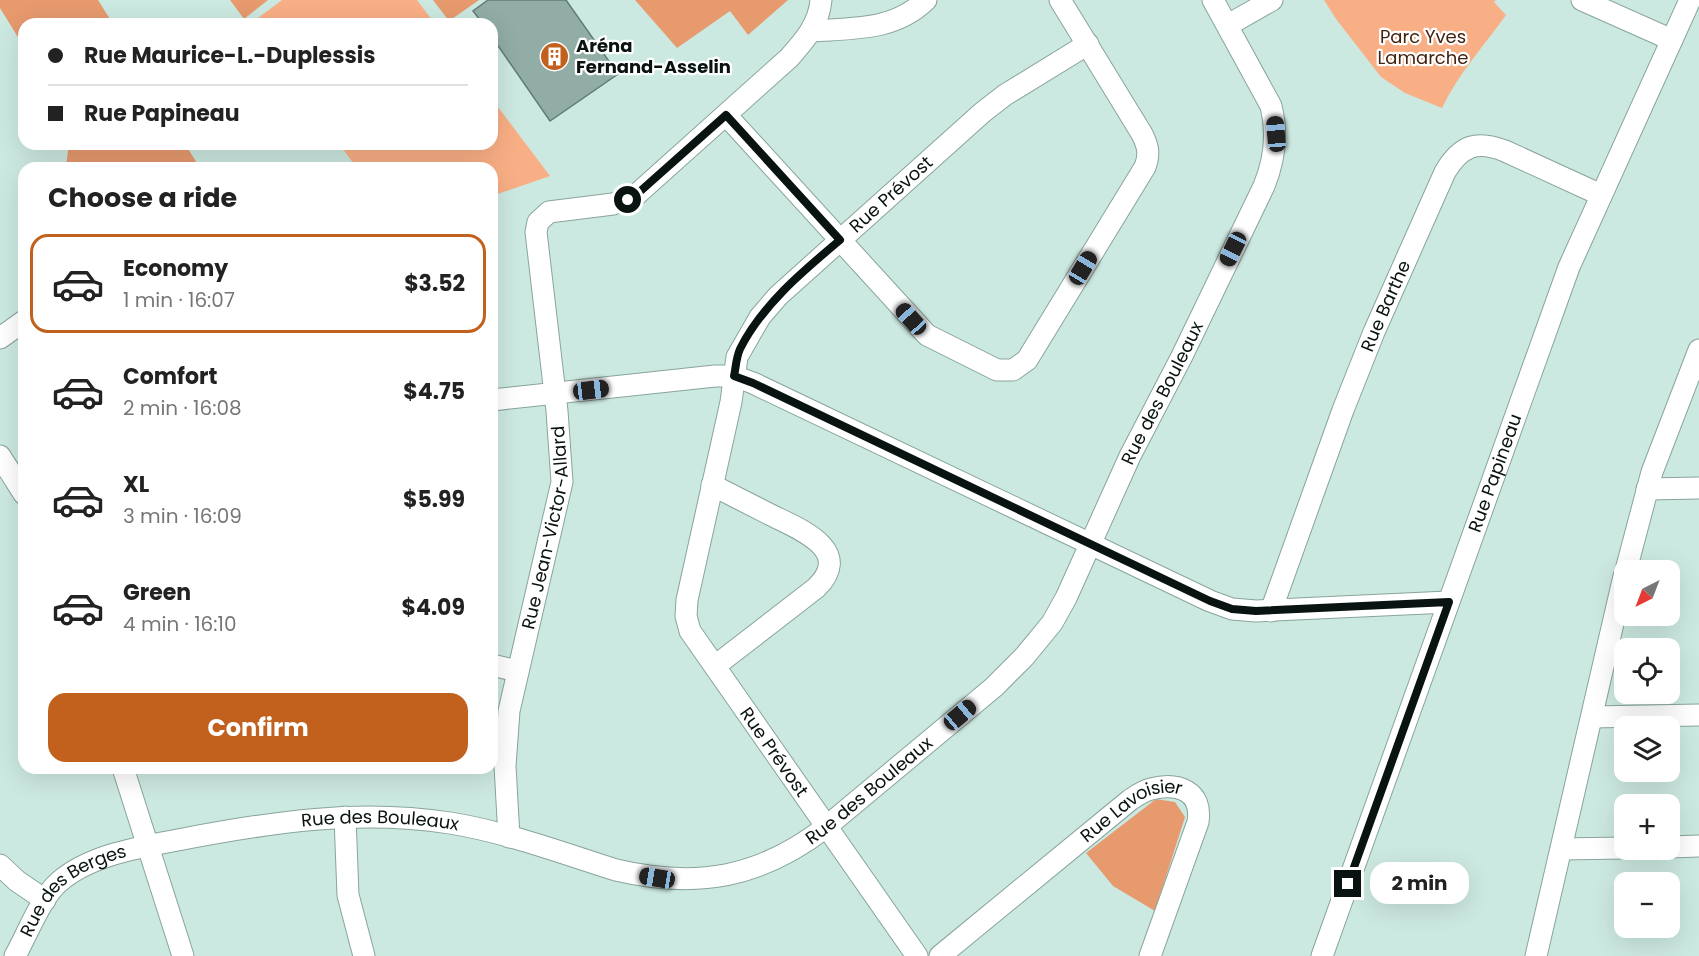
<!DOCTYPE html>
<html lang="en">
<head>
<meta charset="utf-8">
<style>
  :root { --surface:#fff; --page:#f6f6f6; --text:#222; --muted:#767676; --line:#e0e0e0; --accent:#c1611d }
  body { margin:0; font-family:Poppins,sans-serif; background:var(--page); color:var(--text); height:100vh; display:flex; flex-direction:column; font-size:22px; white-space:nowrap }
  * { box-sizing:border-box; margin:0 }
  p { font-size:20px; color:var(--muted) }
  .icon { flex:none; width:33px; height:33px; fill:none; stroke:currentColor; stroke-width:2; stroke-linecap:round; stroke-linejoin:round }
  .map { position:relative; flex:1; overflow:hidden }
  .side { position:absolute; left:18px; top:162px; width:480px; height:612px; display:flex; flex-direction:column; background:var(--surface); border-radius:18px; box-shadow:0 6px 24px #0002 }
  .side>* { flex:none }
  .banner { position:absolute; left:18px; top:18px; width:480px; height:132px; border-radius:18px; box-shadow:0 6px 24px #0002; display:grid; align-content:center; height:132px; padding:0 30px; background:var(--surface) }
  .needle { width:39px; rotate:222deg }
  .tools { position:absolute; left:1614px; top:560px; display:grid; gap:12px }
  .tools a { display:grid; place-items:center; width:66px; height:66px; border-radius:12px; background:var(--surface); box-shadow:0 6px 24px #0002; font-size:30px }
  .end { position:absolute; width:27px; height:27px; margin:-14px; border:8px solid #091311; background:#fff; box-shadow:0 0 0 3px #fff }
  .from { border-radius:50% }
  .bubble { position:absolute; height:42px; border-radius:18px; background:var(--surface); box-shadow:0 6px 24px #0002; font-size:20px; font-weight:700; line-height:42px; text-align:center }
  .car { position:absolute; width:18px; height:36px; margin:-18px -9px; border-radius:8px; box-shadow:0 0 4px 2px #0007; background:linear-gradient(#222 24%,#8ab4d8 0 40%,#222 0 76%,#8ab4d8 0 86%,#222 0) }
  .banner b { display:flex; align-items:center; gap:21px; height:57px; font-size:22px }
  .banner b+b { border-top:2px solid var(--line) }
  .banner i { width:15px; height:15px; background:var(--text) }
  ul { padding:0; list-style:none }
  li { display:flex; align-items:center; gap:18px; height:99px; margin:0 12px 9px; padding:0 18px; border:3px solid transparent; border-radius:18px }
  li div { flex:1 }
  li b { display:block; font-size:22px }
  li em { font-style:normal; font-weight:700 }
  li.active { border-color:var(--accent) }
  li>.icon { width:54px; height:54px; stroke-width:1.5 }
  h2 { padding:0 30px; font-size:27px; line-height:72px }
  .button { display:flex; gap:12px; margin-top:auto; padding:12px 30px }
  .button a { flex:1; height:69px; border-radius:18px; background:var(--accent); color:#fff; font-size:24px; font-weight:700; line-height:69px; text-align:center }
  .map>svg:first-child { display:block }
</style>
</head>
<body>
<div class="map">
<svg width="1699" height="956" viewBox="0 0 1699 956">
  <rect width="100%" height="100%" fill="#cce9e1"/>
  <path fill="#f9af85" d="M 282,0 L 417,0 L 435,24 L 250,24 Z
    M 1324,0 L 1496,0 L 1494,2 L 1506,15 C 1484,46 1458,74 1442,108 L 1405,93 L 1381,77 L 1336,19 Z
    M 492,99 L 550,176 L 492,196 L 492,168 L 357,168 L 339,144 L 492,144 Z"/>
  <path fill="#e79a6e" d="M 0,0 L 98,0 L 113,24 L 24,24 L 24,47 L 0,8 Z
    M 230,0 L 268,0 L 244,19 Z
    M 433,0 L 479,0 L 449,21 Z
    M 635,0 L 788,0 L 748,35 L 730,11 L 677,48 Z
    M 65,144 L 185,144 L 200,168 L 66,168 L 68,151 Z
    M 1156,799 L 1175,802 L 1185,817 L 1155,911 L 1113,886 L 1086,853 Z"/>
  <path fill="#91ada6" stroke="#627d76" stroke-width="1.5" d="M 488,0 L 566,0 L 618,74 L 550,121 L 492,37 L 492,24 L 483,24 L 473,11 Z"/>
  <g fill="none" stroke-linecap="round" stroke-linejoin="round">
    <defs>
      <g id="minor">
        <path d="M 1582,0 L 1672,40"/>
        <path d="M 1228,25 L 1272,0"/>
        <path d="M 812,31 C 853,28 894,31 926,0"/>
        <path d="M 726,115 L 927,335 L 997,370 L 1013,370 L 1027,360 L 1145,167 C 1150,154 1148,146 1142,134 L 1060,0"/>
        <path d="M 0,338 L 24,321"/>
        <path d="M 492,400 L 715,376 L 734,376 L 753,383 L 1210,601 L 1232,609 L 1256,611 L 1448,602"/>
        <path d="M 0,456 L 24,494"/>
        <path d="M 712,485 C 732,495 751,505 771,515 C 799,529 855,550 816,588 L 715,666"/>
        <path d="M 1647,489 L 1699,488"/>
        <path d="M 1626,570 L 1652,472 L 1699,350"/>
        <path id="s1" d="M 1271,611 L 1343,410 L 1374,332 L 1445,172 C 1461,145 1477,140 1505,151 L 1601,195"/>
        <path d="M 492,665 L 517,671"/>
        <path d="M 1592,717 L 1699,715"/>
        <path d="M 123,768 L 183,956"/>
        <path d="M 345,817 L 348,895 L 364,956"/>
        <path id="s2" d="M 509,837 L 505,766 L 509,711 L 562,482 L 557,411 L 536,232 L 538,222 L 549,212 L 613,204 L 636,195 L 789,58 C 805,40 819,24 821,0"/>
        <path d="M 1670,847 L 1699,846"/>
        <path d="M 1561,849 L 1624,848"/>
        <path d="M 0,865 L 17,881 L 45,900"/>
        <path id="s3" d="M 15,956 C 27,935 41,897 59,882 C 91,854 142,847 183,839 C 272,822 358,809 450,823 C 506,832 562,853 616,870 C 697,889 760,878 826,827 L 994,687 L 1024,657 L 1052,623 L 1066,598 L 1130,456 L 1182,356 L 1264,186 C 1275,159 1278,134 1271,106 L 1213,0"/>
        <path id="s4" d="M 917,956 L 690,631 L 686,616 L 687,600 L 731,402 L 737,357 L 760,317 L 778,296 L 983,112 L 1005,95 L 1088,44"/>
        <path id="s5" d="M 940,956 L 1130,800 C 1136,796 1143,791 1151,789 C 1178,782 1203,791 1198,822 L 1150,956"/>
        <path id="s6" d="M 1322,956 L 1569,267 L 1690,0"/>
        <path d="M 1536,956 L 1624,576"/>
      </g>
    </defs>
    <use href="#minor" stroke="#88a49c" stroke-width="23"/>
    <use href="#minor" stroke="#fff" stroke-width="21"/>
  </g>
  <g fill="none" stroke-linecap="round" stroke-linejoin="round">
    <path stroke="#091311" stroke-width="8" d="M 628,200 L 636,195 L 726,115 L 840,240 C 803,271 762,305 740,349 C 736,358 736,367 734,376 L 753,383 L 1210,601 L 1232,609 L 1256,611 L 1449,602 L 1348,884"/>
  </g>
  <defs>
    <symbol id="building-disc" viewBox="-11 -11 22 22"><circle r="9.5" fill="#c1611d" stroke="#fff"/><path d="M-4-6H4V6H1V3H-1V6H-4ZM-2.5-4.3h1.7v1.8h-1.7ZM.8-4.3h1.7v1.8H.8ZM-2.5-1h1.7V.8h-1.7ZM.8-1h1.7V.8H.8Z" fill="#fff"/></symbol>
  </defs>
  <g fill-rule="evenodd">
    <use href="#building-disc" x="538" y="40" width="33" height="33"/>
  </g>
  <g text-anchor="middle" stroke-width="4.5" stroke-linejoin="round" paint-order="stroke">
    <g font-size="18" fill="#422310" stroke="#fff">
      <text x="1423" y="43">Parc Yves<tspan x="1423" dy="21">Lamarche</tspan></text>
    </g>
    <g font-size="18" font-weight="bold" fill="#091311" stroke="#fff" text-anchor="start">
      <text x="576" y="52">Aréna<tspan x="576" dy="21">Fernand-Asselin</tspan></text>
    </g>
    <g font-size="18" fill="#091311" stroke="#fff">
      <text dy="6" stroke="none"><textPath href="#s4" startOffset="902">Rue Prévost</textPath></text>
      <text dy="6" stroke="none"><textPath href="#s1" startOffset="326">Rue Barthe</textPath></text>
      <text dy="6" stroke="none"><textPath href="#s3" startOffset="1444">Rue des Bouleaux</textPath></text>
      <text dy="6" stroke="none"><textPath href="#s6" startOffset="513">Rue Papineau</textPath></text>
      <text dy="6" stroke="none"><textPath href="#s2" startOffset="314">Rue Jean-Victor-Allard</textPath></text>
      <text transform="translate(774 752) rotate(55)" y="6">Rue Prévost</text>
      <text dy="6" stroke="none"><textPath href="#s3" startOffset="940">Rue des Bouleaux</textPath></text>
      <text dy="6" stroke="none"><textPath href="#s5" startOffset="243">Rue Lavoisier</textPath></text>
      <text dy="6" stroke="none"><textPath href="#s3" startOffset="418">Rue des Bouleaux</textPath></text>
      <text dy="6" stroke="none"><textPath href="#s3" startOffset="92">Rue des Berges</textPath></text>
    </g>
  </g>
</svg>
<div class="tools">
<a><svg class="needle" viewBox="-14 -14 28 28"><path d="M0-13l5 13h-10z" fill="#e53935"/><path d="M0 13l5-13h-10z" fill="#767676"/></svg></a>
<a><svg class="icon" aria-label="locate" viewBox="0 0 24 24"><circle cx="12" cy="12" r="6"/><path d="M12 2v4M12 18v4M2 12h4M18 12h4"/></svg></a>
<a><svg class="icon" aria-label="layers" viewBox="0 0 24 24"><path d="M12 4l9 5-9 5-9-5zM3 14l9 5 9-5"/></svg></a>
<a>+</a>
<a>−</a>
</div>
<i class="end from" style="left:628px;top:200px"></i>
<i class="end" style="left:1348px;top:884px"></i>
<div class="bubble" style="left:1370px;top:862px;width:99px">2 min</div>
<i class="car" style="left:1276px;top:134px;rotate:355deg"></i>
<i class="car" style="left:1233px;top:249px;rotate:206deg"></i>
<i class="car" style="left:1083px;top:268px;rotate:31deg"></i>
<i class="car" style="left:911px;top:319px;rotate:318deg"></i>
<i class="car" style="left:591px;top:390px;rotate:83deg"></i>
<i class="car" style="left:960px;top:715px;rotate:50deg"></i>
<i class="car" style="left:657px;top:878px;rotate:279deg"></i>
<div class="banner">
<b><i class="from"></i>Rue Maurice-L.-Duplessis</b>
<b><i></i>Rue Papineau</b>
</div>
<section class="side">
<h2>Choose a ride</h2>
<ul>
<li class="active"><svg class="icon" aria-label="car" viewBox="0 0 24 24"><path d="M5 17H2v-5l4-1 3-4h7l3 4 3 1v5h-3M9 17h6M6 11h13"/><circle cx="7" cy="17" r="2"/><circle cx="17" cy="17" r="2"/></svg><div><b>Economy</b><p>1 min · 16:07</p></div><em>$3.52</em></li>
<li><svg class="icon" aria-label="car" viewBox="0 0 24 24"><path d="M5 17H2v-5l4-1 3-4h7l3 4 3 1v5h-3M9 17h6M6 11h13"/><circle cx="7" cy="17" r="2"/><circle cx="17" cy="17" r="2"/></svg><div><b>Comfort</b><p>2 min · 16:08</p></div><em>$4.75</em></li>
<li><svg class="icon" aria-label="car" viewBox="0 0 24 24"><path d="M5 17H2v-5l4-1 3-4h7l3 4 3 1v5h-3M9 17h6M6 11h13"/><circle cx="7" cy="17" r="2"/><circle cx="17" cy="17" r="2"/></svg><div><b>XL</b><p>3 min · 16:09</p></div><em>$5.99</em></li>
<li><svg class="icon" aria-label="car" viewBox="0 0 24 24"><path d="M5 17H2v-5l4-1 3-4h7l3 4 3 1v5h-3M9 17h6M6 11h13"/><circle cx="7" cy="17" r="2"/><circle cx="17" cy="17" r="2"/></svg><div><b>Green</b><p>4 min · 16:10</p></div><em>$4.09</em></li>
</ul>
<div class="button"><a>Confirm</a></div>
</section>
</div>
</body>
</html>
